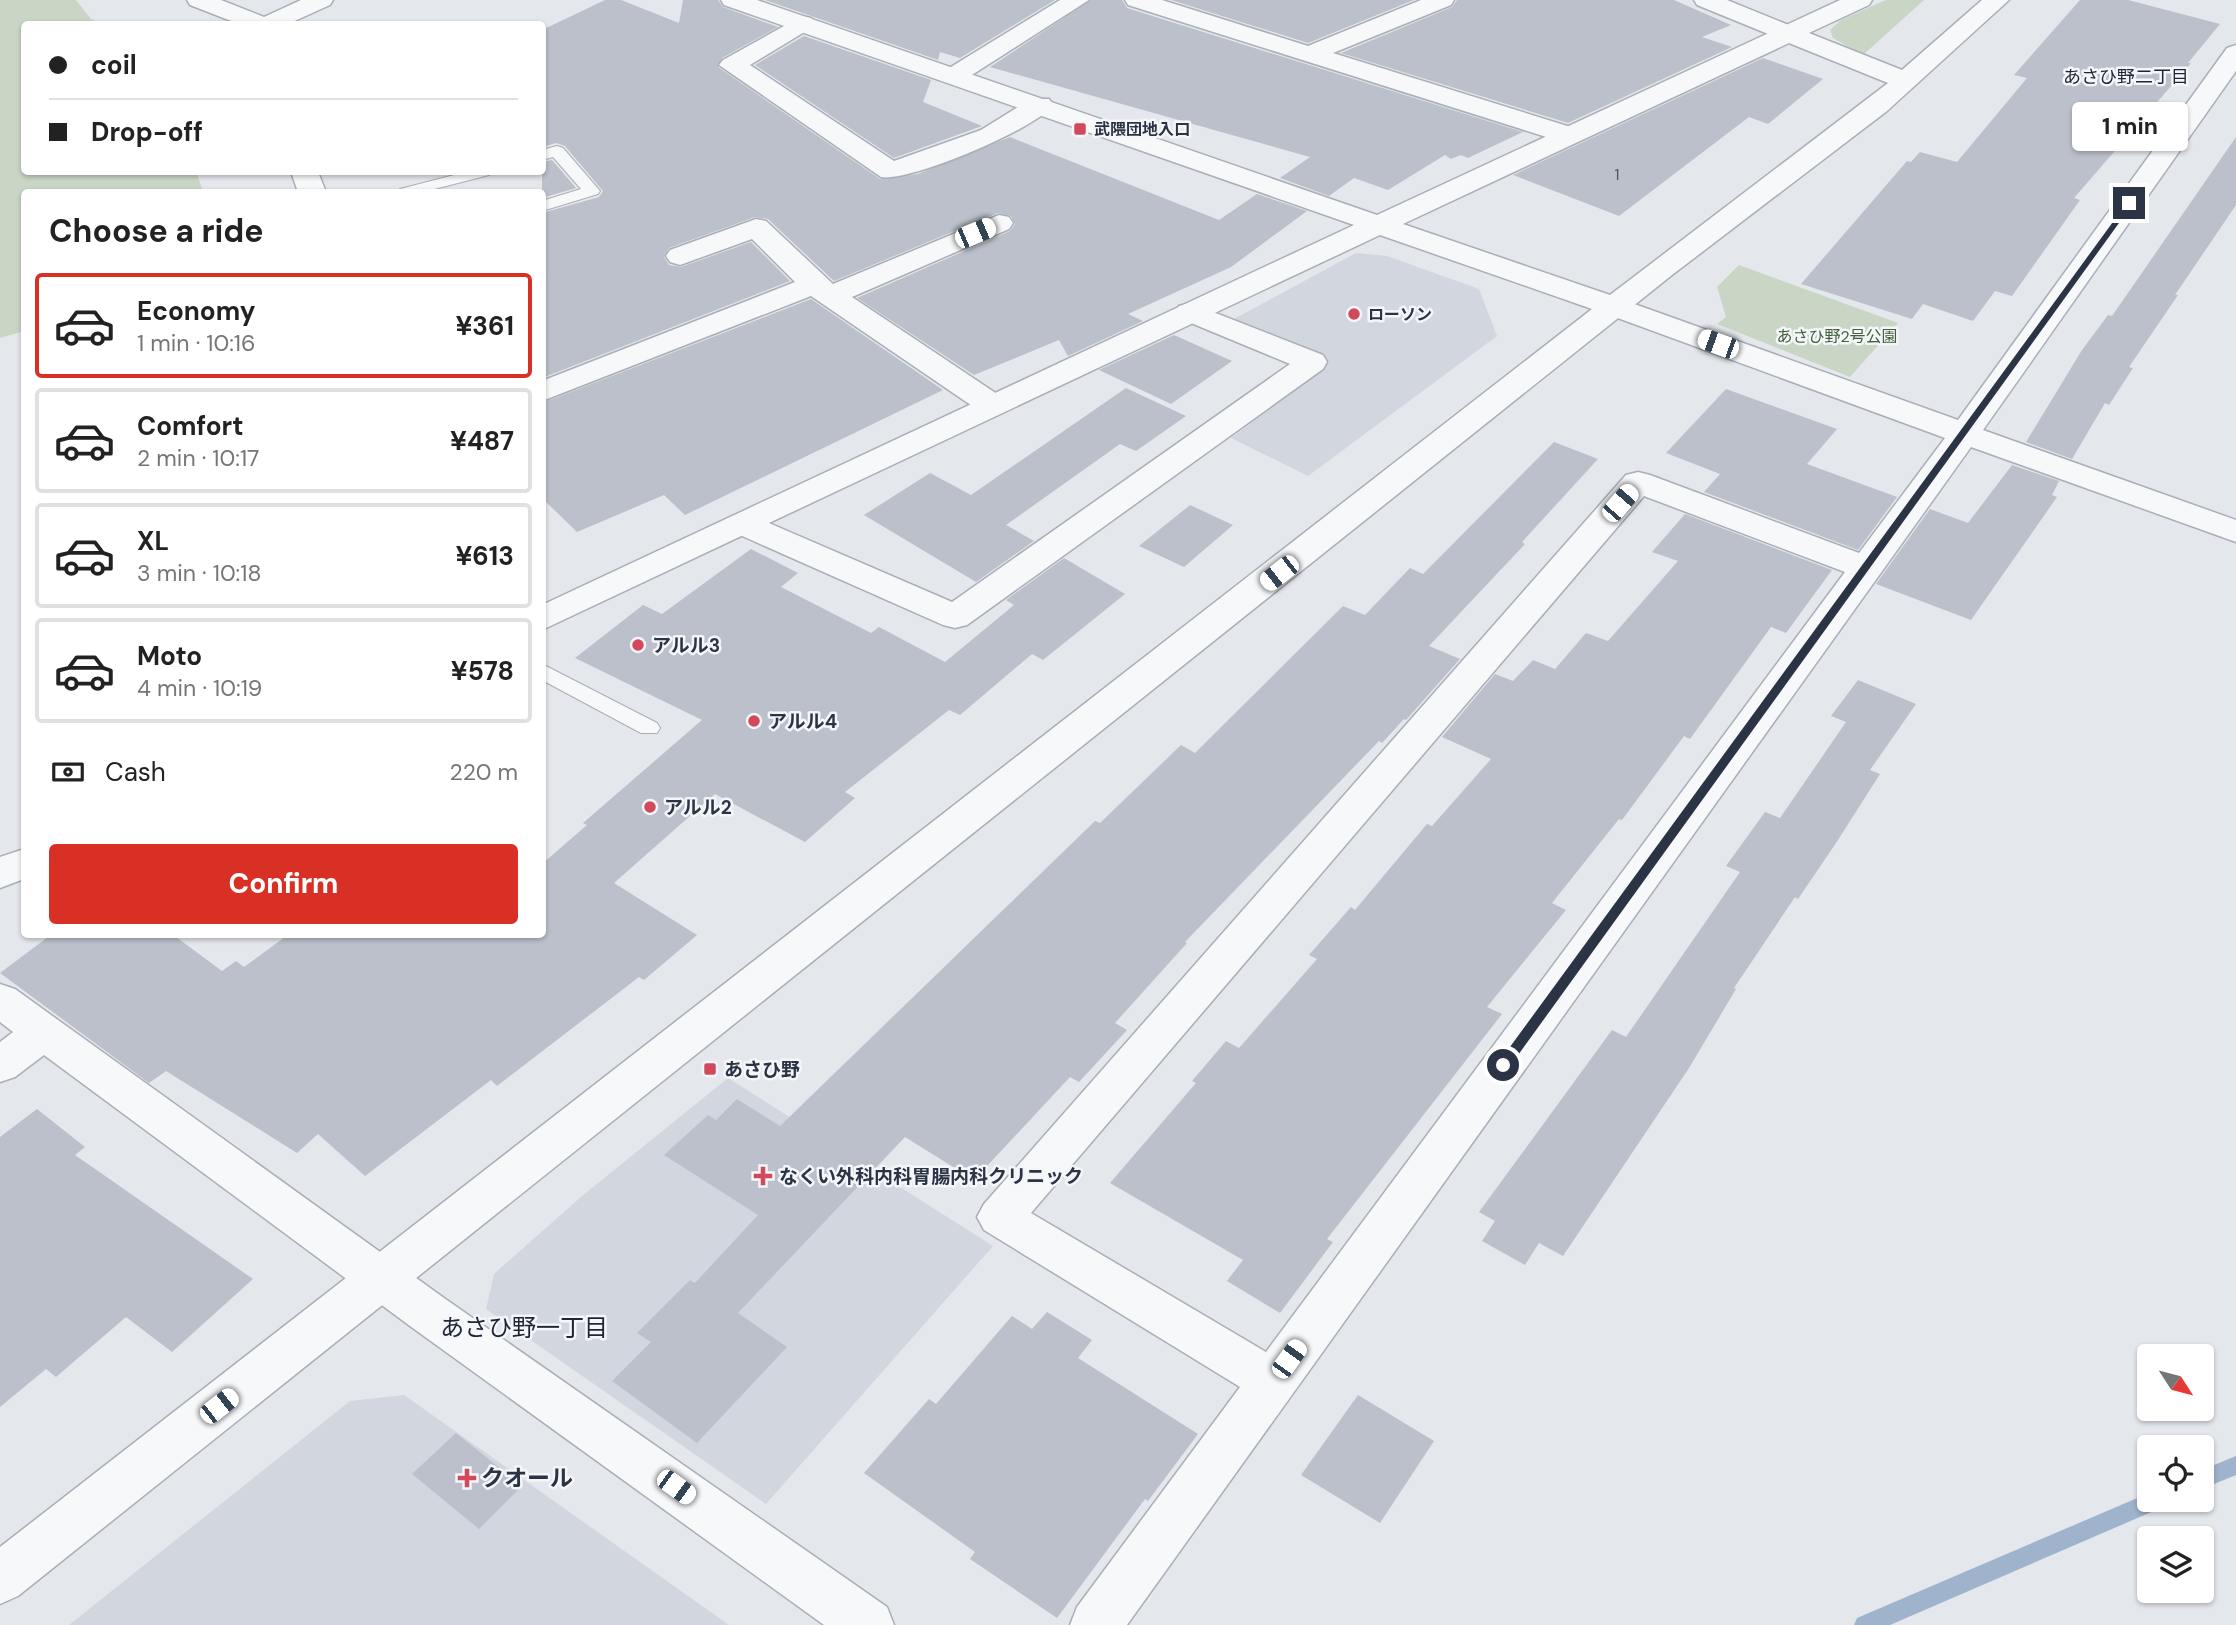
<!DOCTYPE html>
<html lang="en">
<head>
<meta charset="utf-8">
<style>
  :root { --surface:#fff; --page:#f6f6f6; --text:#222; --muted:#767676; --line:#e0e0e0; --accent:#d93025 }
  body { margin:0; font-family:"DM Sans","Noto Sans JP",sans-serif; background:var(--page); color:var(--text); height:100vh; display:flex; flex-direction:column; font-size:26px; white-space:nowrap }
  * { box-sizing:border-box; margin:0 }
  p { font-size:23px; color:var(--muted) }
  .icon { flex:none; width:38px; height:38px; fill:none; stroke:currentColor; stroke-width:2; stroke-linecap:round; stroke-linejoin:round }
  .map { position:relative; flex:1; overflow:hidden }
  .details { position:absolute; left:21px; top:189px; width:525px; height:749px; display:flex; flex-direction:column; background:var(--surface); border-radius:7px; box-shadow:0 2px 5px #0004 }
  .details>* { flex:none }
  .top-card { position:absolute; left:21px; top:21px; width:525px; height:154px; border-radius:7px; box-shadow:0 2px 5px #0004; display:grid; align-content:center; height:154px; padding:0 28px; background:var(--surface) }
  .needle { width:46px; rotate:126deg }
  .tools { position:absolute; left:2137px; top:1344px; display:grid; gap:14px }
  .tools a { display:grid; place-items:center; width:77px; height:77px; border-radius:7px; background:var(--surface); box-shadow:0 2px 5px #0004; font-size:35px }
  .end { position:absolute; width:32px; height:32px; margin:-16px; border:9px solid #2b3445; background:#fff; box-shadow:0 0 0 4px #fff }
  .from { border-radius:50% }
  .bubble { position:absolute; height:49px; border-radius:7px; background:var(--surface); box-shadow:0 2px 5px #0004; font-size:23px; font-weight:700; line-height:49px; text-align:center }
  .car { position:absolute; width:21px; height:42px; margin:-21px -10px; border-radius:9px; box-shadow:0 0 5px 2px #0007; background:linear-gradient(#fff 24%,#345 0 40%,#fff 0 76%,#345 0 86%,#fff 0) }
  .top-card b { display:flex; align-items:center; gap:24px; height:66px; font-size:26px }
  .top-card b+b { border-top:2px solid var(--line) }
  .top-card i { width:18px; height:18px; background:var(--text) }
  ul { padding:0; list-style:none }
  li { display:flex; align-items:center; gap:21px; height:105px; margin:0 14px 10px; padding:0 14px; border:4px solid var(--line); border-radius:7px }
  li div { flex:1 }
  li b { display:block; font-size:26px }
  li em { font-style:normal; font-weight:700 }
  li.selected { border-color:var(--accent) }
  li>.icon { width:63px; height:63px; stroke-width:1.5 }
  h2 { padding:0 28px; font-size:32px; line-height:84px }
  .pay { display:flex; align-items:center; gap:18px; height:77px; padding:0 28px; font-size:26px }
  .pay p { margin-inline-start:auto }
  .action { display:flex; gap:14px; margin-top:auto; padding:14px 28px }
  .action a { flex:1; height:80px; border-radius:7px; background:var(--accent); color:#fff; font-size:28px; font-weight:700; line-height:80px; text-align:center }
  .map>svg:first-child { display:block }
</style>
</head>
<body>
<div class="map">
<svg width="2236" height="1625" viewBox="0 0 2236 1625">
  <rect width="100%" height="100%" fill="#e4e7ec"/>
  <path fill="#d2d6de" d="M 1356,253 L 1387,256 L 1479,289 L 1497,336 L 1308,476 L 1231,438 L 1329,363 L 1232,320 Z
    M 728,1078 L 993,1246 L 766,1504 L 486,1309 L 494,1274 L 582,1196 Z
    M 404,1395 L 729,1625 L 69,1625 L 350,1401 Z"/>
  <path fill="#c9d6c5" d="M 0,0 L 76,0 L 91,19 L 103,24 L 24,24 L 24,172 L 185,172 L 197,174 L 203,192 L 24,192 L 24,331 L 0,338 Z
    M 1886,0 L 1924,0 L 1863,55 L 1833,38 L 1830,30 L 1841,20 Z
    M 1739,265 L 1898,323 L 1850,377 L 1717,324 L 1726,317 L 1717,287 Z"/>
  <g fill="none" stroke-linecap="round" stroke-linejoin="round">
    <path fill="#9fb4cc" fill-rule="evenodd" d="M 2236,1456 L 2236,1475 L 2202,1489 L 2202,1470 Z
      M 2149,1493 L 2149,1500 L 2166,1500 L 2163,1507 L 1890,1625 L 1854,1625 L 1857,1618 Z"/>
  </g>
  <path fill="#bbc0ca" d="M 605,0 L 621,0 L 679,23 L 683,0 L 718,0 L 723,7 L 778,27 L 722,58 L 718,67 L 880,179 L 918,174 L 1010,137 L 1219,220 L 1257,194 L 1307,211 L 1231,267 L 1128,314 L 1143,321 L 1068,356 L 1059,340 L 974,375 L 857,298 L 1010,231 L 1015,224 L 1011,216 L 998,213 L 834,281 L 768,219 L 755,217 L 669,248 L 664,257 L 669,265 L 681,267 L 751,242 L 790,281 L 542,378 L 542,213 L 599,197 L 603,191 L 565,146 L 556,143 L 542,147 L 542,30 Z
    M 765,0 L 1055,0 L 960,58 L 940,52 L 938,60 Z
    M 1091,0 L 1122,0 L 1127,8 L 1523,132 L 1468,158 L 1461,155 L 1451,159 L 1445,155 L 1388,190 L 1354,178 L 1329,196 L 1280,178 L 1310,157 L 990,67 Z
    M 1171,0 L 1414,0 L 1308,43 Z
    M 1457,0 L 1674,0 L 1731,25 L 1702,37 L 1732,47 L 1568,123 L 1341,53 L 1452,7 Z
    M 2080,0 L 2128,0 L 2220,24 L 2188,63 L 2191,63 L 2074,198 L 2080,200 L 2012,296 L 1995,291 L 1973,321 L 1923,304 L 1912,319 L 1801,284 L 1907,161 L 1911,162 L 1920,152 L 1957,162 L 2027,78 L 2014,75 Z
    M 804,36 L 931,80 L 923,102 L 982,126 L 894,158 L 755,65 Z
    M 1763,58 L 1823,79 L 1768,124 L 1749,117 L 1619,216 L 1513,175 Z
    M 2236,137 L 2236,205 L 2175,295 L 2178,295 L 2129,367 L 2133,368 L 2109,405 L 2105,403 L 2072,459 L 2026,442 L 2082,350 L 2108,315 L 2112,316 Z
    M 552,160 L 576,188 L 542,198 L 542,162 Z
    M 811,299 L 943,390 L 685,515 L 664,495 L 577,532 L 542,498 L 542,403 Z
    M 1174,335 L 1232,361 L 1171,404 L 1099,370 Z
    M 1126,388 L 1186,416 L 1136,451 L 1120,444 L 1006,525 L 1034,541 L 976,582 L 864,515 L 930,473 L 971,495 Z
    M 1726,389 L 1837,429 L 1807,464 L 1897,497 L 1858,550 L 1704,492 L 1720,474 L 1666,453 Z
    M 1554,442 L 1598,459 L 1522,542 L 1525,544 L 1429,646 L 1460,659 L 1406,720 L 1404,719 L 1382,743 L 1379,741 L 1185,942 L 1187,943 L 1115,1023 L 1127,1030 L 1079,1082 L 1070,1077 L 974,1180 L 905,1137 L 738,1313 L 787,1347 L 697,1443 L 612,1381 L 651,1342 L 637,1333 L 690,1280 L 695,1283 L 758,1215 L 664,1155 L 708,1115 L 716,1120 L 737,1099 L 780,1126 L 1095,821 L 1100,823 L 1181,745 L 1195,753 L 1343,606 L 1365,615 L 1410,568 L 1423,574 Z
    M 2012,465 L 2059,481 L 2052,495 L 2057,497 L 1971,620 L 1876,584 L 1930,509 L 1968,523 Z
    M 1190,505 L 1233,525 L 1184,567 L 1139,546 Z
    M 1685,514 L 1832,570 L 1786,633 L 1771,627 L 1690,739 L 1684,736 L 1622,820 L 1619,819 L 1552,903 L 1566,910 L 1487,1007 L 1502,1014 L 1327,1239 L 1333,1242 L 1280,1313 L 1227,1281 L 1243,1260 L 1110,1183 L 1196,1083 L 1192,1081 L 1226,1041 L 1239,1048 L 1317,959 L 1309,955 L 1351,907 L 1355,910 L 1427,824 L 1432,826 L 1491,759 L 1442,737 L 1495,674 L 1513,681 L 1533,660 L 1555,669 L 1586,633 L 1608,641 L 1678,561 L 1652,552 Z
    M 751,549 L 798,573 L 781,587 L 871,633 L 879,627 L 945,662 L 1014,605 L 1006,600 L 1064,558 L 1125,594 L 1043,660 L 1032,654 L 960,715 L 949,710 L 845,792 L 855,798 L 805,842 L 715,794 L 614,883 L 697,935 L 644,980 L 639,977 L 497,1086 L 491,1080 L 365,1176 L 318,1134 L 297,1153 L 166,1071 L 149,1083 L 0,973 L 52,934 L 172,934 L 222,971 L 236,961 L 244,967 L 289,934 L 542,934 L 542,864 L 587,825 L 583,823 L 702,720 L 575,658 L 643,605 L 662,614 Z
    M 1858,680 L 1916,704 L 1870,770 L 1880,774 L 1836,843 L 1798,899 L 1795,897 L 1734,988 L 1736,989 L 1689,1068 L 1563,1256 L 1539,1243 L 1525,1265 L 1482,1241 L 1495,1221 L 1479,1212 L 1612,1030 L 1626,1037 L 1740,872 L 1726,866 L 1765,812 L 1780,818 L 1846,722 L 1831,716 Z
    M 37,1109 L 85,1147 L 75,1155 L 253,1279 L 172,1352 L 126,1317 L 56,1377 L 46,1369 L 0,1407 L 0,1137 Z
    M 1047,1312 L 1092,1340 L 1078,1358 L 1198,1434 L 1148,1501 L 1145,1499 L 1057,1618 L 970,1559 L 975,1552 L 864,1473 L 929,1399 L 936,1404 L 1012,1316 L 1032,1329 Z
    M 1358,1395 L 1434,1441 L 1380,1523 L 1301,1475 Z
    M 456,1433 L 522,1486 L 479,1529 L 412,1474 Z"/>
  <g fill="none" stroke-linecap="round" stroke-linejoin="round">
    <defs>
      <path id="service" d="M 557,146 L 563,148 L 600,191 L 598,194 L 542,211 L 542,201 L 581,189 L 553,157 L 542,160 L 542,150 Z
        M 466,172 L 491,172 L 489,175 L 423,192 L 398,192 L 400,189 Z
        M 542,664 L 657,723 L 660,728 L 657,733 L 641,733 L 542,680 Z"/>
      <path id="minor" d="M 187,0 L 221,0 L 264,17 L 301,0 L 333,0 L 330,5 L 288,24 L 239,24 L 190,5 Z
        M 1060,0 L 1089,0 L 964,80 L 946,80 L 942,75 L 946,70 Z
        M 1125,0 L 1162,0 L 1308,46 L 1421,0 L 1454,0 L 1451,5 L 1333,53 L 1577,129 L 1581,135 L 1577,141 L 1559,141 L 1128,5 Z
        M 1694,0 L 1727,0 L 1796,28 L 1799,33 L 1796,38 L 1778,38 L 1697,5 Z
        M 802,16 L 811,18 L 814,23 L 811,28 L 750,65 L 894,161 L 981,130 L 1031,99 L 1049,99 L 1053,105 C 1036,129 908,183 881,177 L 719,65 L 723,60 Z
        M 2236,45 L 2236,71 L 1983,430 L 2236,520 L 2236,542 L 1971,447 L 1127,1625 L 1070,1625 L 1077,1607 L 1240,1387 L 984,1230 L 977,1217 L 984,1204 L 1626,475 L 1638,472 L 1650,475 L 1859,553 L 1945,438 L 1604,313 L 1600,307 L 1604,301 L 1615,298 L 1626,301 L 1958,420 L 2227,48 ZM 1644,496 L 1845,572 L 1266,1352 L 1031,1213 Z
        M 291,172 L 318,172 L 326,192 L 298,192 Z
        M 999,215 L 1009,217 L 1013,223 L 1009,229 L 852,297 L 1003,398 L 1008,405 L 1003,412 L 992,414 L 981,412 L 811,296 L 542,401 L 542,381 L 795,282 L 752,239 L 680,265 L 670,262 L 666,256 L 670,250 L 756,219 L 766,221 L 833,284 Z
        M 1190,303 L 1323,355 L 1327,362 L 1323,369 L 967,625 L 955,628 L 943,625 L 731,531 L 726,524 L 731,517 L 743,514 L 755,517 L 952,602 L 1290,364 L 1179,318 L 1175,312 L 1179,306 Z
        M 0,984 L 15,989 L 444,1298 L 887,1607 L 894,1625 L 824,1625 L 410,1326 L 44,1055 L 15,1077 L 0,1082 L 0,1042 L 13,1032 L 0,1022 Z"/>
      <path id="tertiary" d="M 721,0 L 757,0 L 1377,215 L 1840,0 L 1872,0 L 1869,5 L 1809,33 L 1902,70 L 1982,0 L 2009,0 L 1887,111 L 1672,275 L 18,1596 L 0,1604 L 0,1547 L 1592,309 L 1380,235 L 542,630 L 542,605 L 1354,225 L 724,5 ZM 1789,43 L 1888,83 L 1610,295 L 1403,224 Z
        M 24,849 L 24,879 L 0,888 L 0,857 Z"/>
    </defs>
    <use href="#service" stroke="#a9aeb7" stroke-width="2"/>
    <use href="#minor" stroke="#a9aeb7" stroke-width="3"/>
    <use href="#tertiary" stroke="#a9aeb7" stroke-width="3"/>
    <use href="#service" fill="#f7f8fa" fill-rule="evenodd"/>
    <use href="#minor" fill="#f7f8fa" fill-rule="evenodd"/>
    <use href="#tertiary" fill="#f7f8fa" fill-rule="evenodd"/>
  </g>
  <path fill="#2b3445" d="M 2129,200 L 2132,205 L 1508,1069 L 1499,1069 L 1499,1062 Z"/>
  <g fill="#d1495b" stroke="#f4f6f9" stroke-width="2.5">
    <rect x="1073" y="122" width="14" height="14" rx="3.5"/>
    <circle cx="1354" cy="314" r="7"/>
    <circle cx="638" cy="645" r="7"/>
    <circle cx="754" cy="721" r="7"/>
    <circle cx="650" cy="807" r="7"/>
    <rect x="703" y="1062" width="14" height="14" rx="3.5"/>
    <path d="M759.5 1165.5h7v7h7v7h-7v7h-7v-7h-7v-7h7z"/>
    <path d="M463.5 1467.5h7v7h7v7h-7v7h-7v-7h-7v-7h7z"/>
  </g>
  <g text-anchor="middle" stroke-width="5" stroke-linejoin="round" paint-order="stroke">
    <g font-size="16" font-weight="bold" fill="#2b3445" stroke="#f4f6f9" text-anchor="start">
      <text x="1094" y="135">武隈団地入口</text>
      <text x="1368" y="320">ローソン</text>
    </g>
    <g font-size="16" fill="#4f5766">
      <text x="1617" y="180">1</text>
    </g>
    <g font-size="16" fill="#3f6138" stroke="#f4f6f9">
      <text x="1837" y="342">あさひ野2号公園</text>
    </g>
    <g font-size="18" fill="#1d2536" stroke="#f4f6f9">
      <text x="2126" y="83">あさひ野二丁目</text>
    </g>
    <g font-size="19" font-weight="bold" fill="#2b3445" stroke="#f4f6f9" text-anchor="start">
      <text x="652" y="652">アルル3</text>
      <text x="768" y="728">アルル4</text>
      <text x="664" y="814">アルル2</text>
      <text x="724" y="1076">あさひ野</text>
      <text x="779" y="1183">なくい外科内科胃腸内科クリニック</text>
    </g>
    <g font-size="23" font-weight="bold" fill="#2b3445" stroke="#f4f6f9" text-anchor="start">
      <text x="481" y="1486">クオール</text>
    </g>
    <g font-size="24" fill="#1d2536" stroke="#f4f6f9">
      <text x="524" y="1336">あさひ野一丁目</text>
    </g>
  </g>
</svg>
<div class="tools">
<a><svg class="needle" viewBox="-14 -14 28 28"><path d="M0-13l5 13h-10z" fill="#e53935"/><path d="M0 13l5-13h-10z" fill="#767676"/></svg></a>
<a><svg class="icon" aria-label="locate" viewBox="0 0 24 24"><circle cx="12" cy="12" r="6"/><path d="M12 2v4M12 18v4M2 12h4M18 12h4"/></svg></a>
<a><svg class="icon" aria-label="layers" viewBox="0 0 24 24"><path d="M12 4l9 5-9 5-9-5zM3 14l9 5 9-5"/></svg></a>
</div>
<i class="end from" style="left:1503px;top:1065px"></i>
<i class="end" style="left:2129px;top:203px"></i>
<div class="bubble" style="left:2072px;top:102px;width:116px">1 min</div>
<i class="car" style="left:975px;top:233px;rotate:67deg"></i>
<i class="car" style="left:1718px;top:344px;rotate:290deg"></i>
<i class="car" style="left:1620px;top:503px;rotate:41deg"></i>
<i class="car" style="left:1279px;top:573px;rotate:232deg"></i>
<i class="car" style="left:1289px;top:1359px;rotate:36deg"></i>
<i class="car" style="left:219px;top:1406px;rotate:52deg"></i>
<i class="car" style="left:676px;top:1487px;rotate:126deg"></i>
<div class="top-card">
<b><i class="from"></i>coil</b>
<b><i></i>Drop-off</b>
</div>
<section class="details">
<h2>Choose a ride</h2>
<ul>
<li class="selected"><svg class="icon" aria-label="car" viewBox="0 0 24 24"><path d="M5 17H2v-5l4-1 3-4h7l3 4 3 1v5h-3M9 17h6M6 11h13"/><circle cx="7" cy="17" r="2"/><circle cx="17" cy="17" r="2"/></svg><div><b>Economy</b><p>1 min · 10:16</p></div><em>¥361</em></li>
<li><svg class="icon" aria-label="car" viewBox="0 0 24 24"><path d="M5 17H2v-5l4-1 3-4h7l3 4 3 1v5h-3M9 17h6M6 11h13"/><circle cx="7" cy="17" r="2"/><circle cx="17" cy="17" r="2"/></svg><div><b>Comfort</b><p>2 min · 10:17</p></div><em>¥487</em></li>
<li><svg class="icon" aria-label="car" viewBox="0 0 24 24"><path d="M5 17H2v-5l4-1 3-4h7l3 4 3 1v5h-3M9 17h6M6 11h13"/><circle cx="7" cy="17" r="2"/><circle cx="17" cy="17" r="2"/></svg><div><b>XL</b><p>3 min · 10:18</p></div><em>¥613</em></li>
<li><svg class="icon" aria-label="car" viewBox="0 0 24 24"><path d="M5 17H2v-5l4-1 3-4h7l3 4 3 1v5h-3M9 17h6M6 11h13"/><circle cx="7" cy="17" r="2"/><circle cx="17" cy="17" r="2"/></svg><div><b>Moto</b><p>4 min · 10:19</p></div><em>¥578</em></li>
</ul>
<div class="pay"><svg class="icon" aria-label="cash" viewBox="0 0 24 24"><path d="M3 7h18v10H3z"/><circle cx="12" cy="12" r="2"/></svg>Cash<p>220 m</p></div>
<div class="action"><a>Confirm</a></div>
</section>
</div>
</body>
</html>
